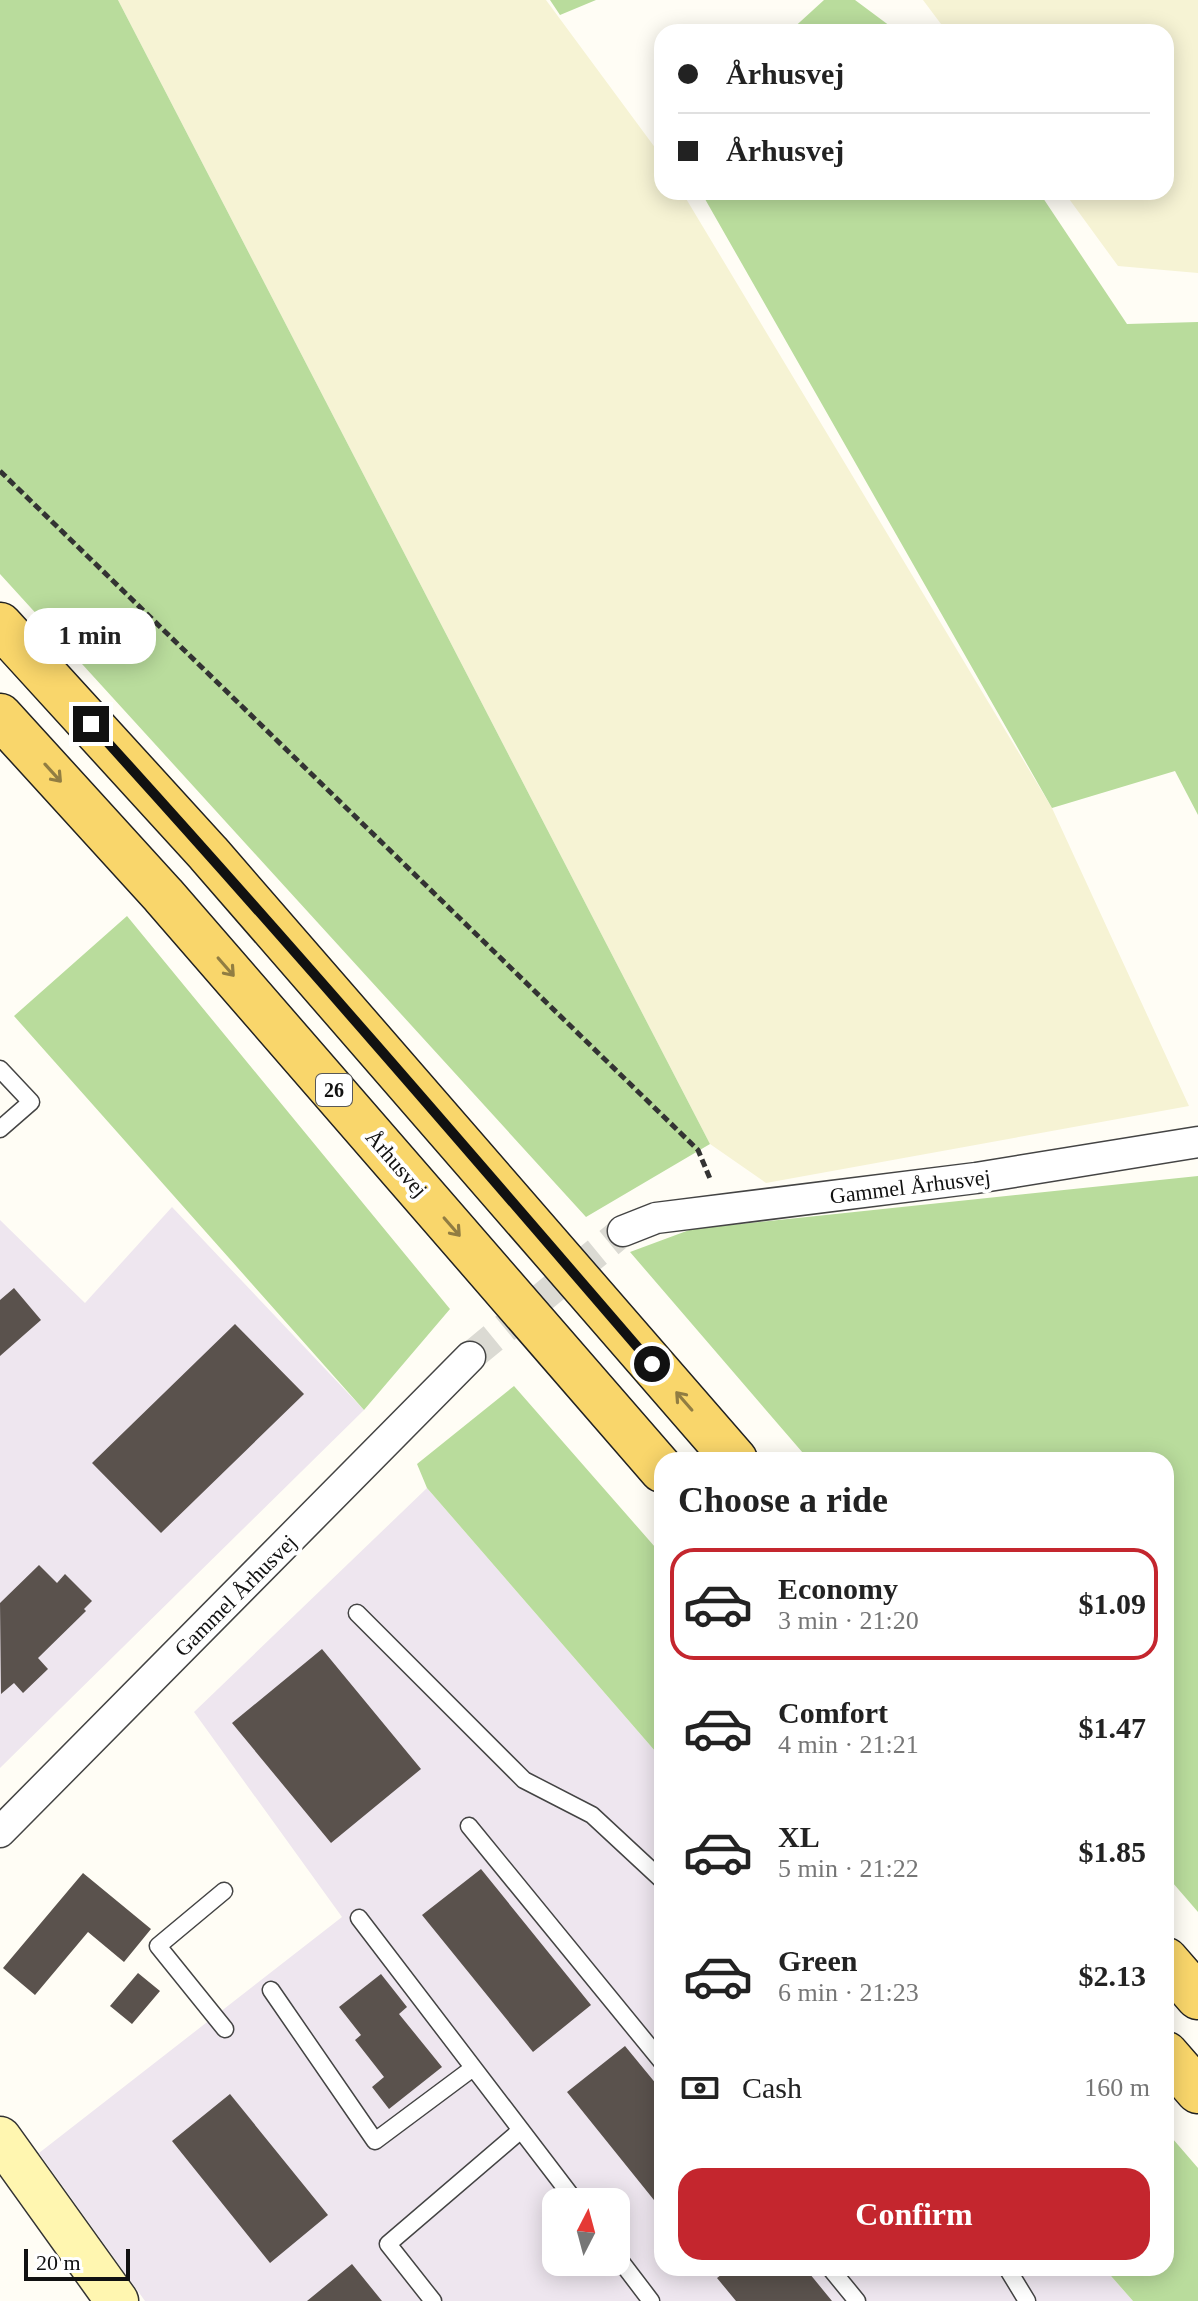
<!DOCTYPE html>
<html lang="en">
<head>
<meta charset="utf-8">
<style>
  :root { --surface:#fff; --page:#f2f2f2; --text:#222; --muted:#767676; --line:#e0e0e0; --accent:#c4262e }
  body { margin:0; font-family:Georgia,serif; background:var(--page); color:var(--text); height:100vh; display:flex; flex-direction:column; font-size:30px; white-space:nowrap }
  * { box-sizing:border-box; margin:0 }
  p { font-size:26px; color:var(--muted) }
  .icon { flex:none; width:44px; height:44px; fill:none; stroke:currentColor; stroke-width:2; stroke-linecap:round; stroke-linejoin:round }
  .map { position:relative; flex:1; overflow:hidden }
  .sheet { position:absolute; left:654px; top:1452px; width:520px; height:824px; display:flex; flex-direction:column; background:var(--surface); border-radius:24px; box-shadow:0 4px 20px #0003 }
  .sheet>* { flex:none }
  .banner { position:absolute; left:654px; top:24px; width:520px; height:176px; border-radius:24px; box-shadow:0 4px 20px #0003; display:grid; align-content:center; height:176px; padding:0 24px; background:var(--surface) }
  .needle { width:52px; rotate:6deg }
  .buttons { position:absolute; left:542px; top:2188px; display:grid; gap:16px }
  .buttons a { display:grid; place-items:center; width:88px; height:88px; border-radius:16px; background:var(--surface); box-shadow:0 4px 20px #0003; font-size:40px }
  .scale { position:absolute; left:24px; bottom:20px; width:106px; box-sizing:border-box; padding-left:8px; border:4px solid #111; border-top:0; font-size:22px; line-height:28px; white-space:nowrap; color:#111; -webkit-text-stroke:6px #fff; paint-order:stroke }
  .end { position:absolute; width:36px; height:36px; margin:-18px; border:10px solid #111; background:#fff; box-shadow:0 0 0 4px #fff }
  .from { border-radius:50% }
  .bubble { position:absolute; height:56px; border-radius:24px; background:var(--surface); box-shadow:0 4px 20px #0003; font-size:26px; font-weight:600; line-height:56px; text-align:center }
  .banner b { display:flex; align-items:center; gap:28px; height:76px; font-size:30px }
  .banner b+b { border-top:2px solid var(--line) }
  .banner i { width:20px; height:20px; background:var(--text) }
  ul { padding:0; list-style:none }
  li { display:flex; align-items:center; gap:24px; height:112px; margin:0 16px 12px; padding:0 8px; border:4px solid transparent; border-radius:24px }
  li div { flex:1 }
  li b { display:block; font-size:30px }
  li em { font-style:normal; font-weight:600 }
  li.current { border-color:var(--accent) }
  li>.icon { width:72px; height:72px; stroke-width:1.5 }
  h2 { padding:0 24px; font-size:36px; line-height:96px }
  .pay { display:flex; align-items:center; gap:20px; height:88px; padding:0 24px; font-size:30px }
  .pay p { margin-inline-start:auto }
  .action { display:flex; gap:16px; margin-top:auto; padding:16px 24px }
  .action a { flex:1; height:92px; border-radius:24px; background:var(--accent); color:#fff; font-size:32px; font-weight:600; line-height:92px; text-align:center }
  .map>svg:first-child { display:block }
</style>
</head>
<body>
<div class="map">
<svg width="1198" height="2301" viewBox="0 0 1198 2301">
  <rect width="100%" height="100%" fill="#fffdf5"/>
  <path fill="#eee6ef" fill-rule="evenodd" d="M 172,1207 L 364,1410 L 0,1768 L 0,1220 L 85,1303 Z
    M 427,1488 L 662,1759 L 662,2268 L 1104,2268 L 1133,2301 L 145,2301 L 39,2153 L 342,1917 L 194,1712 ZM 556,2202 L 616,2202 L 616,2262 L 556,2262 Z"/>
  <path fill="#f6f3d4" d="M 118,0 L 546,0 L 659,153 L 662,159 L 662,192 L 682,192 L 1052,808 L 1189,1106 L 766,1183 L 710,1144 Z
    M 923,0 L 1198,0 L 1198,273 L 1118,266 L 1064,192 L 1166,192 L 1166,32 L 947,32 Z"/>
  <path fill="#b9dc9c" d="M 0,0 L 118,0 L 710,1144 L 586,1217 L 0,574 Z
    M 550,0 L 596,0 L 560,15 Z
    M 824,0 L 855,0 L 898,32 L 789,32 Z
    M 701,192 L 1039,192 L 1127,324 L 1198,322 L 1198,815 L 1175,771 L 1052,808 Z
    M 127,916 L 450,1309 L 364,1410 L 14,1016 Z
    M 1198,1176 L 1198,1912 L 1166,1875 L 1166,1460 L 809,1460 L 630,1252 L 692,1229 Z
    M 514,1386 L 662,1555 L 662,1759 L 427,1488 L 417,1464 Z
    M 1166,2131 L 1198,2168 L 1198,2301 L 1133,2301 L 1104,2268 L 1166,2268 Z"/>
  <path fill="#5a524d" d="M 14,1288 L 41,1320 L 0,1356 L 0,1300 Z
    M 235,1324 L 304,1394 L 161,1533 L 92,1463 Z
    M 39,1565 L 57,1583 L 65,1574 L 92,1601 L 84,1609 L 86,1611 L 38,1658 L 48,1669 L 23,1693 L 14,1683 L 1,1694 L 0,1603 Z
    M 322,1649 L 421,1769 L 331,1843 L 232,1723 Z
    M 481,1869 L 591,2005 L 533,2052 L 422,1915 Z
    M 83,1873 L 151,1929 L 124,1962 L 88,1932 L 35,1995 L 3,1968 Z
    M 138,1973 L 160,1991 L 132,2024 L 110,2006 Z
    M 381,1974 L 407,2007 L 399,2014 L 442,2067 L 389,2109 L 372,2087 L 384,2077 L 355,2040 L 361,2035 L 339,2007 Z
    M 625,2046 L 662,2091 L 662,2210 L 567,2092 Z
    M 230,2094 L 328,2215 L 270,2263 L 172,2141 Z
    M 352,2264 L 382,2301 L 307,2301 Z
    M 730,2268 L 805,2268 L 832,2301 L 736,2301 L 717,2278 Z"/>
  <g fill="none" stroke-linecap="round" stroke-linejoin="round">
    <path stroke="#dbdad3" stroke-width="30" stroke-dasharray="30 15" stroke-linecap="butt" d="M 470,1357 L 623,1231"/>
    <defs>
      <path id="lane" d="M 0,1069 L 31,1102 L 0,1129
        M 357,1613 L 524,1780 L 592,1815 L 662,1880
        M 469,1826 L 662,2062
        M 224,1891 L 158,1946 L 225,2029
        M 359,1918 L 576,2202
        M 271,1990 L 375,2141 L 473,2068
        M 616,2255 L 651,2301
        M 830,2268 L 857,2301
        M 1007,2268 L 1027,2301
        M 433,2301 L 388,2244 L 521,2130"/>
      <path id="street" d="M 623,1231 L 656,1218 L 976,1178 L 1198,1142
        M 0,1832 L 470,1357"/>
      <path id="secondary" d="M 0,2138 L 117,2301"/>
      <path id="primary" d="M 0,625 L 208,853 L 735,1460
        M 0,716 L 163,895 L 662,1470
        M 1166,1960 L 1198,1997
        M 1166,2054 L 1198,2091"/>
    </defs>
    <use href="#lane" stroke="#444" stroke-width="19"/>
    <use href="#street" stroke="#444" stroke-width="33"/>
    <use href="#secondary" stroke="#333" stroke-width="45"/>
    <use href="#primary" stroke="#222" stroke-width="47"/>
    <path stroke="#333" stroke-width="5" stroke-dasharray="8 4" stroke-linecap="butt" d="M 0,471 L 698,1150 L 711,1181"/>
    <use href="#lane" stroke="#fff" stroke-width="16"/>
    <use href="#street" stroke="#fff" stroke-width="30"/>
    <use href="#secondary" stroke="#fff6b0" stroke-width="42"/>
    <use href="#primary" stroke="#f9d66b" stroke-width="44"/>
  </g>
  <defs><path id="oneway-shaft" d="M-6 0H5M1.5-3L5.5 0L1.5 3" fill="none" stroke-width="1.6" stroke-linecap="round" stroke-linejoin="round" transform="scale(2)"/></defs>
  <g stroke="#917d42">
    <use href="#oneway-shaft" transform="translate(53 773) rotate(48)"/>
    <use href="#oneway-shaft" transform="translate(226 967) rotate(49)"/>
    <use href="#oneway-shaft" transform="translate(452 1227) rotate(49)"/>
    <use href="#oneway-shaft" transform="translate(684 1401) rotate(-131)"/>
  </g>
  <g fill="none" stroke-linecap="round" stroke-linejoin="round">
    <path stroke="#111" stroke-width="10" d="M 91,724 C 282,934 467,1149 652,1364"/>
  </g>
  <g text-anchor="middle" stroke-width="8" stroke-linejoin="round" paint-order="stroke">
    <rect fill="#fff" stroke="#585858" stroke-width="2" x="316" y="1074" width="36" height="32" rx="6"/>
    <g font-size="20" font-weight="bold" fill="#111">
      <text x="334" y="1097">26</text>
    </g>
    <g font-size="22" fill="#111" stroke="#fff">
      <text transform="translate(397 1163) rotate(49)" y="8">Århusvej</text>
      <text transform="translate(910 1186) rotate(-7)" y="8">Gammel Århusvej</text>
      <text transform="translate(235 1595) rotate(-45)" y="8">Gammel Århusvej</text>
    </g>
  </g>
</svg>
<div class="buttons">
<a><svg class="needle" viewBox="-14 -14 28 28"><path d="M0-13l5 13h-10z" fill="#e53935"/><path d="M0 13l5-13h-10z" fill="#767676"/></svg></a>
</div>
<div class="scale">20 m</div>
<i class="end from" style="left:652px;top:1364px"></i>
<i class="end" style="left:91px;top:724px"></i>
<div class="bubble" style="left:24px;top:608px;width:132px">1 min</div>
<div class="banner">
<b><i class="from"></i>Århusvej</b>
<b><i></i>Århusvej</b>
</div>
<section class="sheet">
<h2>Choose a ride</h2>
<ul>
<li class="current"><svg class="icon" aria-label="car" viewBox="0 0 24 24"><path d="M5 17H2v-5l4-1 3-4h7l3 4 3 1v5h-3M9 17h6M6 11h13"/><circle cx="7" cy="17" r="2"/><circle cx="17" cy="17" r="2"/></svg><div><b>Economy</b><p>3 min · 21:20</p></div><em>$1.09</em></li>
<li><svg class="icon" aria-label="car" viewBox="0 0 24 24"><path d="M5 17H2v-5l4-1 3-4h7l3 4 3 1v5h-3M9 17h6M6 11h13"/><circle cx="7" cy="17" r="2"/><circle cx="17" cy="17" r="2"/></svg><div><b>Comfort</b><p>4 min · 21:21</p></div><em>$1.47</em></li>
<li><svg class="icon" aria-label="car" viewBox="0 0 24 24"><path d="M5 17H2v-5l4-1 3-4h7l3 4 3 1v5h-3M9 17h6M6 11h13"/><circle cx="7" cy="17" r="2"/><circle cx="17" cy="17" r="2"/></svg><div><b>XL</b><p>5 min · 21:22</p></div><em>$1.85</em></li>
<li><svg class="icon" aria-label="car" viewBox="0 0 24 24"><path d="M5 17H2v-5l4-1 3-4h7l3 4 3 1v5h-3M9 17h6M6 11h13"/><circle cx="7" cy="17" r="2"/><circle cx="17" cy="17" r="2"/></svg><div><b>Green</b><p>6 min · 21:23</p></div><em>$2.13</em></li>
</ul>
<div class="pay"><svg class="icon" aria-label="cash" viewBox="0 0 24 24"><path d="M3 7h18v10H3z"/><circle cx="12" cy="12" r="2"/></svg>Cash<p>160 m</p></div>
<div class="action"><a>Confirm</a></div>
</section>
</div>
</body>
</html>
